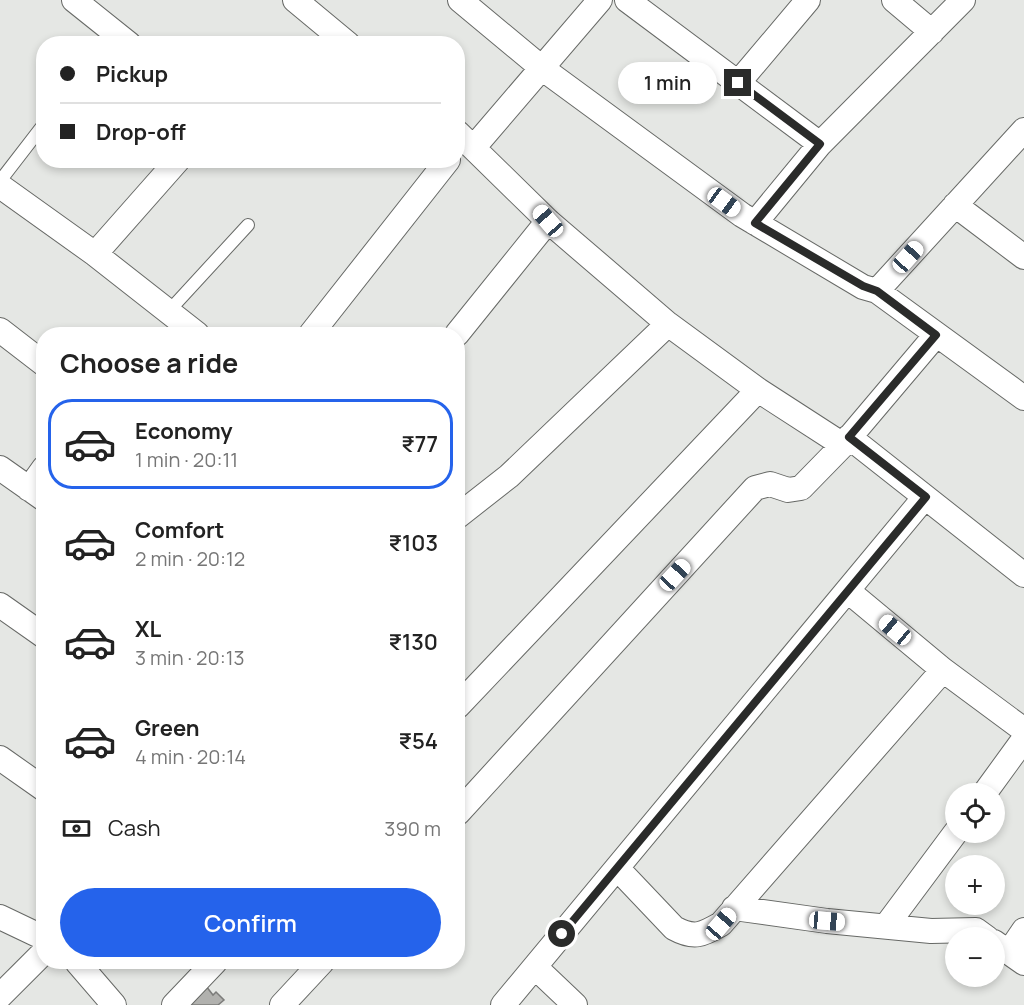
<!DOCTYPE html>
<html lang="en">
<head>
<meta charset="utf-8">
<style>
  :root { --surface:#fff; --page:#f6f6f6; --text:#222; --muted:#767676; --line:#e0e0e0; --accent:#2563eb }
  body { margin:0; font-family:Manrope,sans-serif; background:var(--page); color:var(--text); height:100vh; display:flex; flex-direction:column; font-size:22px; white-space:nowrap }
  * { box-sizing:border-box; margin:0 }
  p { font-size:20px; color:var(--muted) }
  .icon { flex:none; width:33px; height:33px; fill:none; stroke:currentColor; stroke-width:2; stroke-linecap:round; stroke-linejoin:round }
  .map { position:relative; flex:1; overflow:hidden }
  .sheet { position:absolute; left:36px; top:327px; width:429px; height:642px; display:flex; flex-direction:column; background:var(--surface); border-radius:24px; box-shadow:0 3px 9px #0003 }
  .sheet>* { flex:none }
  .banner { position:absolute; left:36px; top:36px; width:429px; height:132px; border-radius:24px; box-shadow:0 3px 9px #0003; display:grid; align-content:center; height:132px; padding:0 24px; background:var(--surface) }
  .controls { position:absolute; left:945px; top:783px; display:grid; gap:12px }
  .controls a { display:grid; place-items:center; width:60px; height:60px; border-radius:50%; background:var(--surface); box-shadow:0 3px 9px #0003; font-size:30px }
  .end { position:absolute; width:27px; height:27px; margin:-14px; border:8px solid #2a2b2a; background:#fff; box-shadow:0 0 0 3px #fff }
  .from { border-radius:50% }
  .bubble { position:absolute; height:42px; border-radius:21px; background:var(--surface); box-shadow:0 3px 9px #0003; font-size:20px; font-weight:600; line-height:42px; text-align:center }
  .car { position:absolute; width:18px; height:36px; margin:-18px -9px; border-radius:8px; box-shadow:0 0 4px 2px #0007; background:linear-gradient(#fff 24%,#345 0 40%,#fff 0 76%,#345 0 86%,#fff 0) }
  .banner b { display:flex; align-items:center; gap:21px; height:57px; font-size:22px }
  .banner b+b { border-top:2px solid var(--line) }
  .banner i { width:15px; height:15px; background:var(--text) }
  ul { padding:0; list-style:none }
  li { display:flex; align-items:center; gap:18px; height:90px; margin:0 12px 9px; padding:0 12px; border:3px solid transparent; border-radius:24px }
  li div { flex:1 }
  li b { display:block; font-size:22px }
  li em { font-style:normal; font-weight:600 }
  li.active { border-color:var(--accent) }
  li>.icon { width:54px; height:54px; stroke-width:1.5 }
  h2 { padding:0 24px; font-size:27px; line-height:72px }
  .pay { display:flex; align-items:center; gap:15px; height:66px; padding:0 24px; font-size:22px }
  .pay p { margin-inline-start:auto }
  .cta { display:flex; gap:12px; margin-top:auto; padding:12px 24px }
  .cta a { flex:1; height:69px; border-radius:36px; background:var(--accent); color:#fff; font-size:24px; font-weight:600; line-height:69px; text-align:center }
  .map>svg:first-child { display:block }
</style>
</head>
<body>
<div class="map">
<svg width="1024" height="1005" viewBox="0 0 1024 1005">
  <rect width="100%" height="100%" fill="#e5e7e4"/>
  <path fill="#b1b1ae" stroke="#7c7c7a" stroke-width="1.5" d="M 206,986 L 213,995 L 216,992 L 224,1000 L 218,1005 L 186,1005 Z"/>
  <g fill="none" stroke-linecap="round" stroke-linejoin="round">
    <defs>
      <path id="service" d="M 0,181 L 44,124
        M 168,312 L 248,225"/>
      <path id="minor" d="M 74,0 L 129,44
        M 295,0 L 348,44
        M 460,0 L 543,69 L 742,215 L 863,287 L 877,291
        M 627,0 L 820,144
        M 894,0 L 932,32
        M 738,83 L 808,0
        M 1024,130 L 877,291 L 1024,398
        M 458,133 L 548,221 L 668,324 L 509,476 L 458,516
        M 474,147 L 600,0
        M 0,186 L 95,254 L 197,334
        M 955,205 L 1024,257
        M 755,223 L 820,144 L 963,0
        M 95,254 L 178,160
        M 668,324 L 758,390
        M 0,330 L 44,364
        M 311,334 L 448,160
        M 457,334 L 548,221
        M 849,437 L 1024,575
        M 0,468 L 44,499
        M 29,489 L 44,468
        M 848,591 L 943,670
        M 0,605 L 44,636
        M 458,706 L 758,390 L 843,445
        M 0,758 L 44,789
        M 984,794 L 1024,739
        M 458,813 L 755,488 L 770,484 L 788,490 L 801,488 L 843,445 L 936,335
        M 617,868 L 674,928 C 694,939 702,935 721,924 L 943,670 L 1024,730
        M 734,908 L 827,921 L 931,931 L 976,930 L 987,938
        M 0,917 L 44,938
        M 886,926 L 956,832
        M 994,942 L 1024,963
        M 1009,952 L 1024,930
        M 77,962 L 114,1005
        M 535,967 L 575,1005
        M 0,996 L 44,952
        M 174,1005 L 215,962
        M 282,1005 L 322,962
        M 503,1005 L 925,497"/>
    </defs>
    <use href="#service" stroke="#676966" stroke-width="14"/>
    <use href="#minor" stroke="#676966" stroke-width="26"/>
    <use href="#service" stroke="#fff" stroke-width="12"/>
    <use href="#minor" stroke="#fff" stroke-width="24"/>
  </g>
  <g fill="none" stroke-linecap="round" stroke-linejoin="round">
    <path stroke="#2a2b2a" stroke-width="8" d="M 562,934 L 926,497 L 849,437 L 936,335 L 877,291 L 863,286 L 755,223 L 820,144 L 738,83"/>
  </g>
</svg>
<div class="controls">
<a><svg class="icon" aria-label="locate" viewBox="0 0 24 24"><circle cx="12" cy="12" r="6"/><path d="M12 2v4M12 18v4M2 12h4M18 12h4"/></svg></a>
<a>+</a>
<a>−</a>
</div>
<i class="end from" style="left:562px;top:934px"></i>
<i class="end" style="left:738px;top:83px"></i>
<div class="bubble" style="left:618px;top:62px;width:99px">1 min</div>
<i class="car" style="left:724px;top:202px;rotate:126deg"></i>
<i class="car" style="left:548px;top:221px;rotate:319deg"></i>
<i class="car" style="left:908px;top:257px;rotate:42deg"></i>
<i class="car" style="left:675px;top:575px;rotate:43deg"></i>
<i class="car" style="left:895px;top:630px;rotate:310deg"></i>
<i class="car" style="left:827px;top:921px;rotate:95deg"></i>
<i class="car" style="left:721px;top:924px;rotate:41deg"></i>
<div class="banner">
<b><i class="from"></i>Pickup</b>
<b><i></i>Drop-off</b>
</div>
<section class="sheet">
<h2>Choose a ride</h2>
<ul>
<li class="active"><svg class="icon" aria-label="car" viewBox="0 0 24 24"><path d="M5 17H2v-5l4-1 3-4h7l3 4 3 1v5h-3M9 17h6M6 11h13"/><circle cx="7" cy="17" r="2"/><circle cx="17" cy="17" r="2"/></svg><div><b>Economy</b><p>1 min · 20:11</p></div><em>₹77</em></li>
<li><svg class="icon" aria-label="car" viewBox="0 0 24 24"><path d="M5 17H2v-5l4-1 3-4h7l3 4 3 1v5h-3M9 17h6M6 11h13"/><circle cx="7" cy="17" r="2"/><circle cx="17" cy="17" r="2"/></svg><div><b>Comfort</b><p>2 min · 20:12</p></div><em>₹103</em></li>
<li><svg class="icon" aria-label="car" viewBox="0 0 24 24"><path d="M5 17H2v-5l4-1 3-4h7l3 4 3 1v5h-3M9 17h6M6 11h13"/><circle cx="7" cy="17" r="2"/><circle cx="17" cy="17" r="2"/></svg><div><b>XL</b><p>3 min · 20:13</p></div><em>₹130</em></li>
<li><svg class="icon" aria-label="car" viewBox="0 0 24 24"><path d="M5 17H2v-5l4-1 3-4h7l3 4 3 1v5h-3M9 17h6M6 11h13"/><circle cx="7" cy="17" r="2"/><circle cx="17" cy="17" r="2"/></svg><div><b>Green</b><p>4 min · 20:14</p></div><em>₹54</em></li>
</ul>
<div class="pay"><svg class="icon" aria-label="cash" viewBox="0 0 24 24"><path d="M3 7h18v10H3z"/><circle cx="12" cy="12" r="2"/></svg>Cash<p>390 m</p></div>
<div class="cta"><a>Confirm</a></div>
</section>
</div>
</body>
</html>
